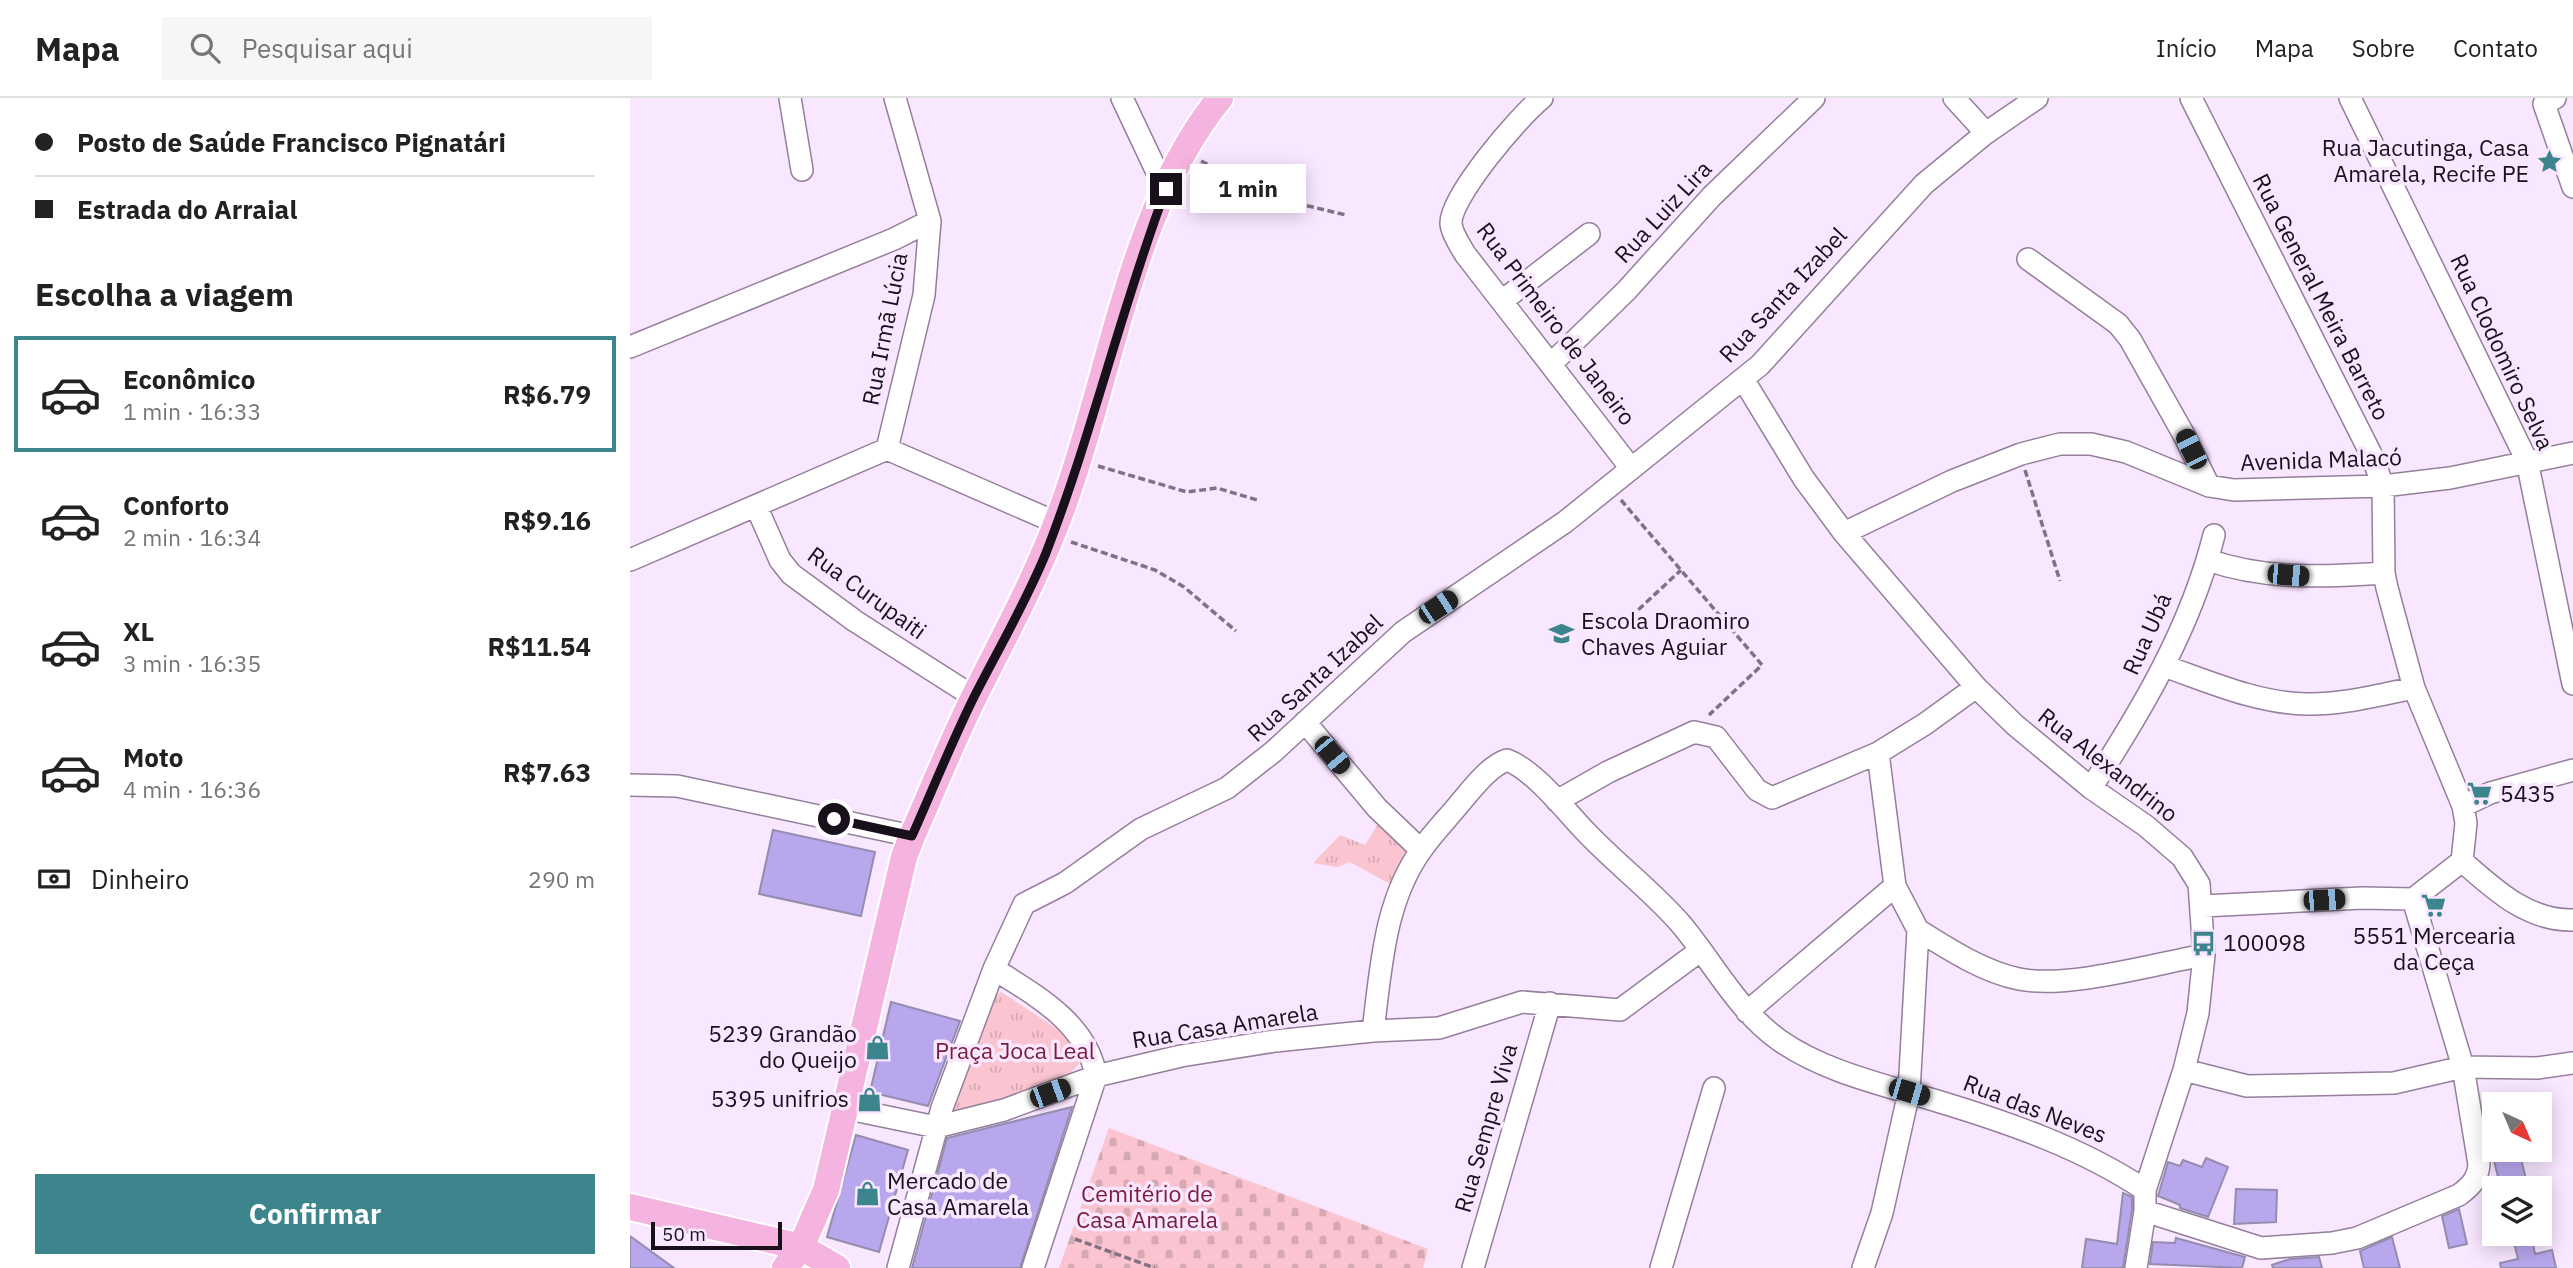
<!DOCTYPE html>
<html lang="pt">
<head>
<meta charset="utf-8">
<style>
  :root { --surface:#fff; --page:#f6f6f6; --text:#222; --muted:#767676; --line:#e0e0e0; --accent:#3d858c }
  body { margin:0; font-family:"IBM Plex Sans",sans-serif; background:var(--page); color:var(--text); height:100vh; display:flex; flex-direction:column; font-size:26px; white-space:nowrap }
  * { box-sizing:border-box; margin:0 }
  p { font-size:23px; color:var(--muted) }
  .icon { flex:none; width:38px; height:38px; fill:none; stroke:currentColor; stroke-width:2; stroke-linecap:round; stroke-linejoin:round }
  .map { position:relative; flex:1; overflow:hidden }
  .details { display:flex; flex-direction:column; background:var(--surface); width:630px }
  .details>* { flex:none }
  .hud { display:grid; align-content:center; height:154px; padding:0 35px; background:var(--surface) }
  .needle { width:46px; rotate:136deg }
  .tools { position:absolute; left:1852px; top:994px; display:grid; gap:14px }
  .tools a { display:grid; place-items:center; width:70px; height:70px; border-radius:0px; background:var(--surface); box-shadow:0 4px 18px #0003; font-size:35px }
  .scale { position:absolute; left:21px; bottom:18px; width:131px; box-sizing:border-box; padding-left:7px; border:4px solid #18101a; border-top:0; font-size:19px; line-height:24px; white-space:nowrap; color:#18101a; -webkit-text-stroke:5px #f9e6ff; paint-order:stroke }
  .end { position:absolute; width:32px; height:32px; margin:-16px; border:9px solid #18101a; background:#fff; box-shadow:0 0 0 4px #fff }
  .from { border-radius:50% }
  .bubble { position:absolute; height:49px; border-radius:0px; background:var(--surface); box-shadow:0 4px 18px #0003; font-size:23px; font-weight:700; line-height:49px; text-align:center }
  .car { position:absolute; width:21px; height:42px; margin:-21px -10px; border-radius:9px; box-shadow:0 0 5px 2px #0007; background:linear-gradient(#222 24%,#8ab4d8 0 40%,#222 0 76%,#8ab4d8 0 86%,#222 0) }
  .hud b { display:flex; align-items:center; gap:24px; height:66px; font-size:26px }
  .hud b+b { border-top:2px solid var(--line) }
  .hud i { width:18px; height:18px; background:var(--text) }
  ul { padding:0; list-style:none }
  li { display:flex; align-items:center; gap:21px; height:116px; margin:0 14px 10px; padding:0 21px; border:4px solid transparent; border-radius:0px }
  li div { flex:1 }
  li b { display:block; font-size:26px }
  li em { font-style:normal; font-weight:700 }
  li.current { border-color:var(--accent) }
  li>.icon { width:63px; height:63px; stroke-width:1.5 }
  h2 { padding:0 35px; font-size:32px; line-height:84px }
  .pay { display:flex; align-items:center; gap:18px; height:77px; padding:0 35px; font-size:26px }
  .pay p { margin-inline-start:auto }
  .primary-button { display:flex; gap:14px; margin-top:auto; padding:14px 35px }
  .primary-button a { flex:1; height:80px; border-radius:0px; background:var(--accent); color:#fff; font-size:28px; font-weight:700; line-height:80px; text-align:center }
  header { display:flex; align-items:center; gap:42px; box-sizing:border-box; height:98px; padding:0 35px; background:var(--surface); border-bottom:2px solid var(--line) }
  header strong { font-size:33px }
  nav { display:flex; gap:38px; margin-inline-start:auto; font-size:24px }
  .search { width:490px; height:63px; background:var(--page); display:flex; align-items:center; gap:18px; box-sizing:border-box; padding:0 24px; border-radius:0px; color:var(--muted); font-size:26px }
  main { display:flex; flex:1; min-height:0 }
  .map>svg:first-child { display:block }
</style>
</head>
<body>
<header>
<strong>Mapa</strong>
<div class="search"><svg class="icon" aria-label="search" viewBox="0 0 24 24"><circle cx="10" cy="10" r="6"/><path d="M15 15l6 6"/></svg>Pesquisar aqui</div>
<nav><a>Início</a><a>Mapa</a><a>Sobre</a><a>Contato</a></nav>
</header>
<main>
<section class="details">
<div class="hud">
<b><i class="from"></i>Posto de Saúde Francisco Pignatári</b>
<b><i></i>Estrada do Arraial</b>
</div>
<h2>Escolha a viagem</h2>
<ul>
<li class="current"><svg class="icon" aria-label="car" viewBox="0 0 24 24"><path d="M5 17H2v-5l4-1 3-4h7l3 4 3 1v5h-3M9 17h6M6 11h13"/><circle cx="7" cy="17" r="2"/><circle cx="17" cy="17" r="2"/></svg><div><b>Econômico</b><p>1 min · 16:33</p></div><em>R$6.79</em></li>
<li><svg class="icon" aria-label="car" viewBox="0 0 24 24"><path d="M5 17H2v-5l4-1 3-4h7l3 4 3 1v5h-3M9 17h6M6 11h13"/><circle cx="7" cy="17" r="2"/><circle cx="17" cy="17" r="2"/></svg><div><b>Conforto</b><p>2 min · 16:34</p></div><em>R$9.16</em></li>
<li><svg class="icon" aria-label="car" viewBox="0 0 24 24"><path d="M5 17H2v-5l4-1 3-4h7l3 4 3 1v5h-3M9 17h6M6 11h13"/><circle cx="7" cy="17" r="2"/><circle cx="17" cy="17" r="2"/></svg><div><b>XL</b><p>3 min · 16:35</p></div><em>R$11.54</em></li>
<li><svg class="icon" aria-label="car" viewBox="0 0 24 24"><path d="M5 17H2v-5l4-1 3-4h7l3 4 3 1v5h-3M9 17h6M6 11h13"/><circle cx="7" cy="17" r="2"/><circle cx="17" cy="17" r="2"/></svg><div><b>Moto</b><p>4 min · 16:36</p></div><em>R$7.63</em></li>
</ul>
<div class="pay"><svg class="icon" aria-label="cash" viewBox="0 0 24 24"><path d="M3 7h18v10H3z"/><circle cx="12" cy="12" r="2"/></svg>Dinheiro<p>290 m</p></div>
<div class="primary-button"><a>Confirmar</a></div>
</section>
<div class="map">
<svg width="1943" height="1170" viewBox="0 0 1943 1170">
  <defs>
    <pattern id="grass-tufts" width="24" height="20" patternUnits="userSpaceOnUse" patternTransform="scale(1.75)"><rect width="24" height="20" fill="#fac5d0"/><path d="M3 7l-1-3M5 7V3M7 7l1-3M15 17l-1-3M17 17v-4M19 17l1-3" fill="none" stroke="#d6a8b2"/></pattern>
    <pattern id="cemetery-stones" width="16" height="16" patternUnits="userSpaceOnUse" patternTransform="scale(1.75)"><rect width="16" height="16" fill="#fac5d0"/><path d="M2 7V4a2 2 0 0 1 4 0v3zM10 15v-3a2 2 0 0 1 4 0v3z" fill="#d6a8b2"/></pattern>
  </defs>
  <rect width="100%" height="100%" fill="#f9e6ff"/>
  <path fill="url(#grass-tufts)" d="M 748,726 L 786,750 L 760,786 L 720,764 L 707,769 L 683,765 L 710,737 L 735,747 Z
    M 371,894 L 443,941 L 451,959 L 448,967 L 439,976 L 332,1015 L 325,1014 L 323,1007 L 363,898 Z"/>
  <path fill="url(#cemetery-stones)" d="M 479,1030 L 798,1151 L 793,1170 L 429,1170 Z"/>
  <path fill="#b8a7ed" stroke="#948dad" stroke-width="2" d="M 143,732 L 245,754 L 231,818 L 129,796 Z
    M 261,904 L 330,923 L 298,1008 L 240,994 Z
    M 442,1009 L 390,1170 L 282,1170 L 317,1040 Z
    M 226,1037 L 278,1052 L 249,1154 L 197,1139 Z
    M 1861,1052 L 1889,1052 L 1898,1090 L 1871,1090 Z
    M 1576,1060 L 1598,1069 L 1578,1119 L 1550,1110 L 1550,1107 L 1528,1098 L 1538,1064 L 1550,1068 L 1553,1062 L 1572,1069 Z
    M 1606,1091 L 1647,1092 L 1646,1124 L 1604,1126 Z
    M 1493,1095 L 1502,1099 L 1502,1112 L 1493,1170 L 1452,1170 L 1456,1141 L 1487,1146 Z
    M 1829,1111 L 1837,1146 L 1819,1150 L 1812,1118 Z
    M 1882,1136 L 1901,1136 L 1905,1156 L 1922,1152 L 1926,1170 L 1871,1170 L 1870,1165 L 1888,1161 Z
    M 0,1138 L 44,1170 L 0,1170 Z
    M 1762,1139 L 1770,1170 L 1734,1170 L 1730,1153 Z
    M 1546,1140 L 1615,1159 L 1612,1170 L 1520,1166 L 1523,1144 L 1545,1145 Z
    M 1689,1159 L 1692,1170 L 1643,1170 L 1642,1167 L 1660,1161 Z"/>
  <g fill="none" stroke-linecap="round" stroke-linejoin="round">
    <defs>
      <path id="minor" d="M 160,0 L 172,72
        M 492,0 L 535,91
        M 912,0 C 890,17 819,100 821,126 C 822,136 830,147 835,156 L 1000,369
        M 1324,0 L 1356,35
        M 1561,0 L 1742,358 L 1753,388 L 1754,475 L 1757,490 L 1784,590 L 1833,708
        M 1720,0 L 1897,363 L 1943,586
        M 1925,0 L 1914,6 L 1943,89
        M 1398,161 L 1488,226 L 1500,241 L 1554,337 L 1579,388
        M 872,203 L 959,136
        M 0,249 L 264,141 L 300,123
        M 922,265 L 996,193 L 1082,98 L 1184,0
        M 1113,281 L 1174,381 L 1214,435 L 1346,589 L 1385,627 L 1461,690 L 1516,728 L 1552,759 L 1569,786 L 1574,857 L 1568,915 L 1554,972 L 1515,1092 L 1515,1113 L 1506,1170
        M 257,351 L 294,197 L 300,123 L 265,0
        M 127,410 L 150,462 L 161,476 L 225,523 L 344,599
        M 1214,435 L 1322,383 L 1391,356 L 1430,346 L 1461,346 L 1496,354 L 1579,388 L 1604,392 L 1753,388 L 1820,380 L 1943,355
        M 0,462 L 257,351 L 427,425
        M 1578,462 C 1635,482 1694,479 1754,475
        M 1534,568 C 1580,584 1627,605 1676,606 C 1712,607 1748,597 1784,590
        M 675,624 L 747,710 L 791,752
        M 0,687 L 47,688 L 282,738
        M 1461,690 C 1512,612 1561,529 1584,437
        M 927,703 L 978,674 L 1064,634 L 1086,639 L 1127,692 L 1142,700 L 1248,655 L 1295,626 L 1346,589
        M 1832,763 C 1864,791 1897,823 1943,822
        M 1573,808 L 1732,800 L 1783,801 L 1832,763 L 1836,725 L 1833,708 L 1860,695 L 1943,672
        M 1288,832 C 1318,851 1354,874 1389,881 C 1437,891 1525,866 1574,857
        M 364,871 C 405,897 457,925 466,978 L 403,1170
        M 1117,914 L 1265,788
        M 743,933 C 751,871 754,803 792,751 C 803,735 817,721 830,705 C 842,691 859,668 877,662 C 904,672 935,712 955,733 C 985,765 1021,792 1050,825 C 1083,864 1107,912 1149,942 C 1194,974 1255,987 1307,1003 C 1380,1025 1452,1050 1515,1092
        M 1554,972 L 1617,988 L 1764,985 L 1833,969 L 1907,970 L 1943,965
        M 214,1010 L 306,1029 L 374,1012 L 466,978 L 551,958 L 645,943 L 743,933 L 809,930 L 892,904 L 990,912 L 1071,852
        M 1515,1113 L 1631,1150 L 1702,1145 L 1727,1140 L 1829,1097 C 1841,1088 1848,1081 1849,1066 L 1833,969 L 1783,801
        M 268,1170 L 312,1010 L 364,871 L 394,806 L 435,785 L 511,731 L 597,690 L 643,654 L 773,534 L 935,424 L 1130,267 L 1294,86 L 1356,35 L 1407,0
        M 843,1170 L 920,905
        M 1031,1170 L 1084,990
        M 1233,1170 L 1252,1115 L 1279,994 L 1288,832 L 1265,788 L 1248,655"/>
      <path id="major" d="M 0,1109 L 171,1149 L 207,1170
        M 155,1170 L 171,1149 L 196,1092 L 274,759 L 282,738 C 303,691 322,643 345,597 C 378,531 409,475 434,405 C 481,276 502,107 590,0"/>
    </defs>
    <use href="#minor" stroke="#957f9b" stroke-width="24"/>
    <use href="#major" stroke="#fff" stroke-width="30"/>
    <path stroke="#807283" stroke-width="3.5" stroke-dasharray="7 3.5" stroke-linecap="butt" d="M 571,63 L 649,101 L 716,117
      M 468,368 L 557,394 L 587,390 L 627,402
      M 1395,372 L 1430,483
      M 991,402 L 1132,567 L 1079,617
      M 441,444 L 525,472 L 554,489 L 606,533
      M 993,526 L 1051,472
      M 445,1141 L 525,1170"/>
    <use href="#minor" stroke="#fff" stroke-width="21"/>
    <use href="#major" stroke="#f4b4df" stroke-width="26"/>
  </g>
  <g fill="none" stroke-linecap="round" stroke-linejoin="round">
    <path stroke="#18101a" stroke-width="9" d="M 204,721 L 282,738 C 303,691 322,643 345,597 C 369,550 396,504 416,455 C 462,336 491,211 536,91"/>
  </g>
  <defs>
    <symbol id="sight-bare" viewBox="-9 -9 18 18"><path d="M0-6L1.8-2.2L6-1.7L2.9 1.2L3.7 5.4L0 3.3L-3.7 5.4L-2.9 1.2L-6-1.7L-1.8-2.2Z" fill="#3d858c" stroke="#f9e6ff" stroke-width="2.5" paint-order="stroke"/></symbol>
    <symbol id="school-bare" viewBox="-9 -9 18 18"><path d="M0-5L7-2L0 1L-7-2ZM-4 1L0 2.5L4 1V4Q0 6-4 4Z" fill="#3d858c" stroke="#f9e6ff" stroke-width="2.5" paint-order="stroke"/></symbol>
    <symbol id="supermarket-bare" viewBox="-9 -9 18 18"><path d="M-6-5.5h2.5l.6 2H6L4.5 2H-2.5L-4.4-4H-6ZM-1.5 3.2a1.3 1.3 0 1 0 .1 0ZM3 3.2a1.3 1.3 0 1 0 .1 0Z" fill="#3d858c" stroke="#f9e6ff" stroke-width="2.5" paint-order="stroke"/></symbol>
    <symbol id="bus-bare" viewBox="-9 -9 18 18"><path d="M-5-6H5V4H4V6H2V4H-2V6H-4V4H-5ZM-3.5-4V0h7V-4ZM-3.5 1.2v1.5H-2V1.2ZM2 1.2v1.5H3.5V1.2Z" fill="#3d858c" stroke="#f9e6ff" stroke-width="2.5" paint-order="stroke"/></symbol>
    <symbol id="shop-bare" viewBox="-9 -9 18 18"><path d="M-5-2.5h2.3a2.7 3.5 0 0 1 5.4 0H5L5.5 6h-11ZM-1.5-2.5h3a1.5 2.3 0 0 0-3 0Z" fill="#3d858c" stroke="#f9e6ff" stroke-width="2.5" paint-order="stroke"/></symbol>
  </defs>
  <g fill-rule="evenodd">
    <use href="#sight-bare" x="1902" y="46" width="35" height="35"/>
    <use href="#school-bare" x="914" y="518" width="35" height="35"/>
    <use href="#supermarket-bare" x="1832" y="678" width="35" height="35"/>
    <use href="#supermarket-bare" x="1786" y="790" width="35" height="35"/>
    <use href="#bus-bare" x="1556" y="828" width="35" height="35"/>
    <use href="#shop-bare" x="230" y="932" width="35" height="35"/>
    <use href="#shop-bare" x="222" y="984" width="35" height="35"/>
    <use href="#shop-bare" x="220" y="1078" width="35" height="35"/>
  </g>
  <g text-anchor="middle" stroke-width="7" stroke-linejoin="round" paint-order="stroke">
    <g font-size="23" fill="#18101a" stroke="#f9e6ff" text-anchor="start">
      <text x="1899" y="58" text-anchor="end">Rua Jacutinga, Casa<tspan x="1899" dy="26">Amarela, Recife PE</tspan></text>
      <text x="951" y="531">Escola Draomiro<tspan x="951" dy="26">Chaves Aguiar</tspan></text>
      <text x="1870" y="704">5435</text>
      <text x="1804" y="846" text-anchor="middle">5551 Mercearia<tspan x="1804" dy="26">da Ceça</tspan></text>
      <text x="1593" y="853">100098</text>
      <text x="227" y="944" text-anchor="end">5239 Grandão<tspan x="227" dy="26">do Queijo</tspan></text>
      <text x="219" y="1009" text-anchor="end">5395 unifrios</text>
      <text x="257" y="1091">Mercado de<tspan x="257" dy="26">Casa Amarela</tspan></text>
    </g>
    <g font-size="23" fill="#18101a" stroke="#f9e6ff">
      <text transform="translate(1033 114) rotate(-47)" y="8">Rua Luiz Lira</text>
      <text transform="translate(1153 197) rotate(-47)" y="8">Rua Santa Izabel</text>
      <text transform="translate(1691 199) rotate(63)" y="8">Rua General Meira Barreto</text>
      <text transform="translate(926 226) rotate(53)" y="8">Rua Primeiro de Janeiro</text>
      <text transform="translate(255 231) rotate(-79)" y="8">Rua Irmã Lúcia</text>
      <text transform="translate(1872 254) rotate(65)" y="8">Rua Clodomiro Selva</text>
      <text transform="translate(1691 362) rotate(-2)" y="8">Avenida Malacó</text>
      <text transform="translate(237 495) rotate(36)" y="8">Rua Curupaiti</text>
      <text transform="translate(1517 536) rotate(-66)" y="8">Rua Ubá</text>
      <text transform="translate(685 580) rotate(-43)" y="8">Rua Santa Izabel</text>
      <text transform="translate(1478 667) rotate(38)" y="8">Rua Alexandrino</text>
      <text transform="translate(595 928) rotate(-9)" y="8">Rua Casa Amarela</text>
      <text transform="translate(1405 1011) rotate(21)" y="8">Rua das Neves</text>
      <text transform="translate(856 1030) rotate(-74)" y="8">Rua Sempre Viva</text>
    </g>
    <g font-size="23" fill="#791b3c" stroke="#f9e6ff">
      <text x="385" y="961">Praça Joca Leal</text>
      <text x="517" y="1104">Cemitério de<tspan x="517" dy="26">Casa Amarela</tspan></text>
    </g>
  </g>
</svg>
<div class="tools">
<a><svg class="needle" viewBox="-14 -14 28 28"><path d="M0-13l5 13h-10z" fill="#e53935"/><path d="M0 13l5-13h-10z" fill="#767676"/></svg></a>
<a><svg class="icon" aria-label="layers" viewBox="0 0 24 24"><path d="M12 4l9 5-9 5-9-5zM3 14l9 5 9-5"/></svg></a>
</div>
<div class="scale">50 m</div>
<i class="end from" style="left:204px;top:721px"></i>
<i class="end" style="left:536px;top:91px"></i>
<div class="bubble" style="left:560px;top:66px;width:116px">1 min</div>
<i class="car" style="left:1561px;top:351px;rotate:334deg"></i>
<i class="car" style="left:1658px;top:477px;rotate:95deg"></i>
<i class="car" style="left:808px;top:509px;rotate:57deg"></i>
<i class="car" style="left:702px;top:657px;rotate:140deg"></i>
<i class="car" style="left:1694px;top:802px;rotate:87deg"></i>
<i class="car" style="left:1279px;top:994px;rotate:106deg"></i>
<i class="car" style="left:420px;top:995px;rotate:70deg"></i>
</div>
</main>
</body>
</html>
